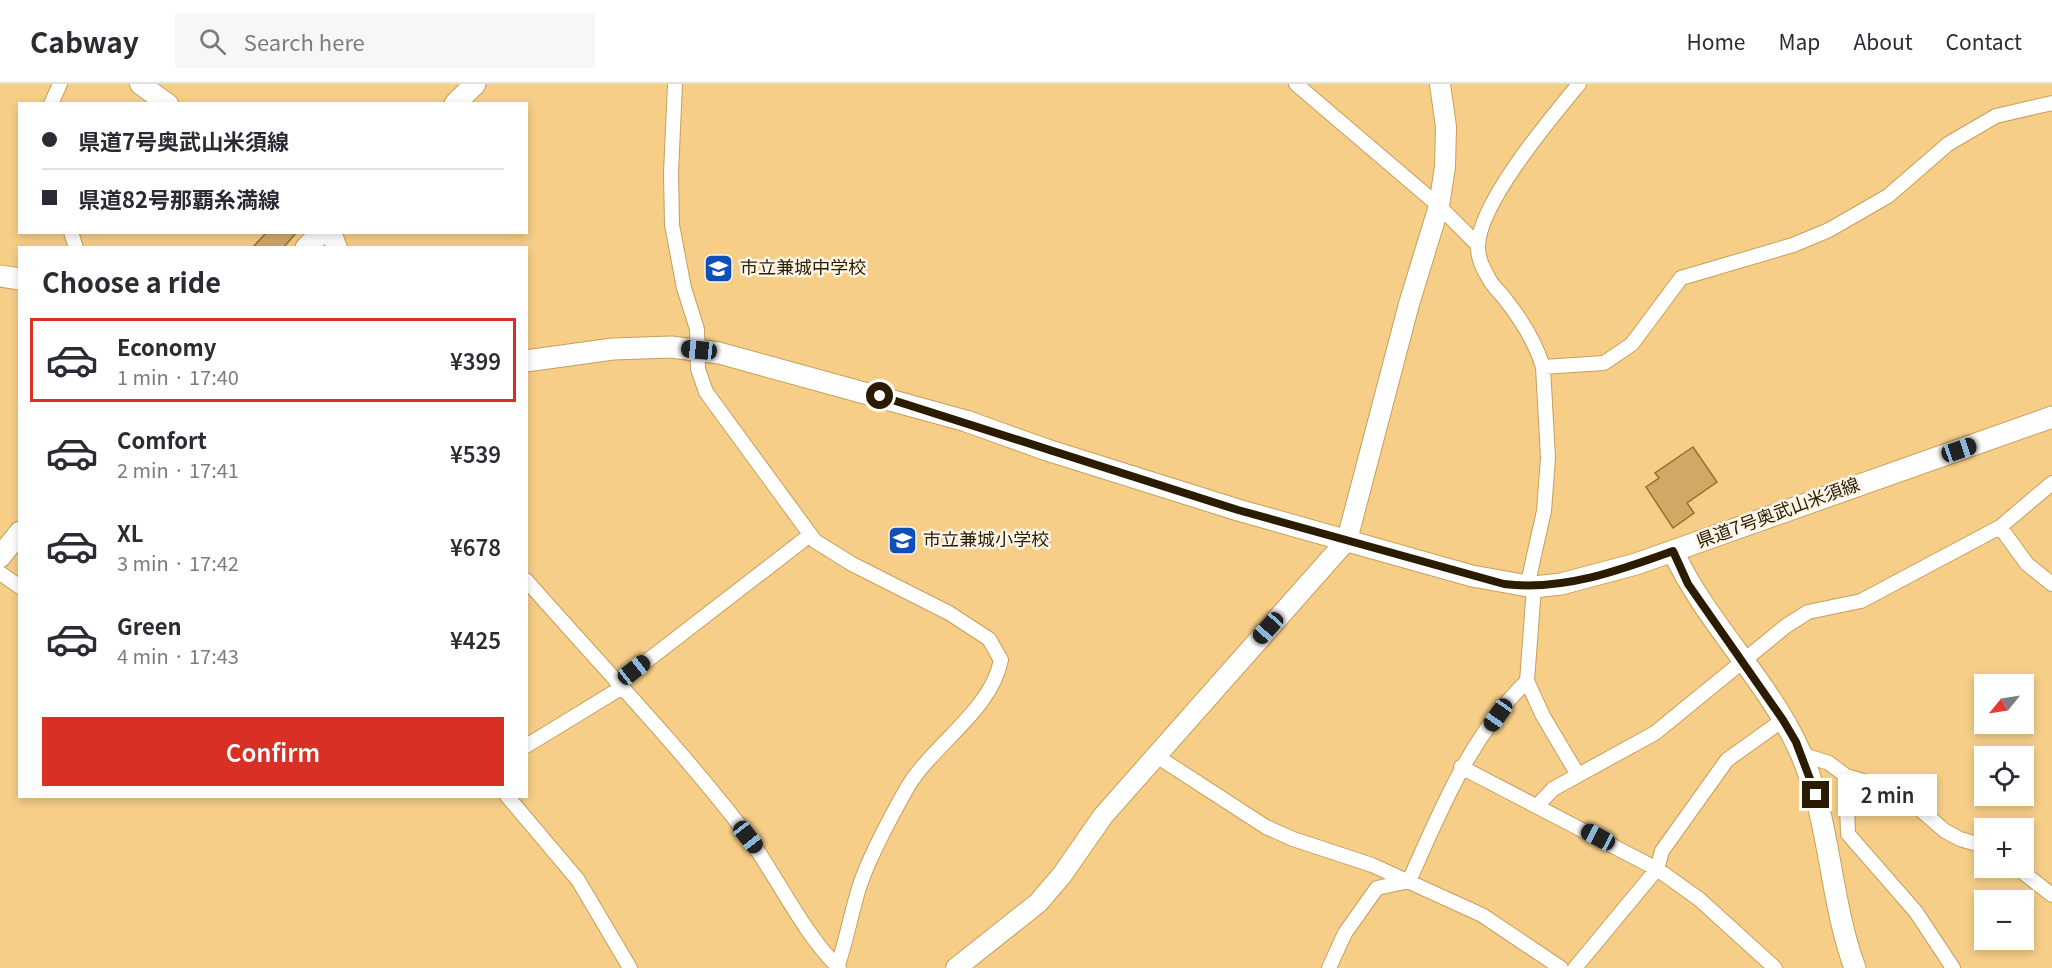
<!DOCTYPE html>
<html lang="en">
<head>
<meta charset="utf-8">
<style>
  :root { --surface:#fff; --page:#f7f7f7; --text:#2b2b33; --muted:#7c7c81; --line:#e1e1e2; --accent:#d93025 }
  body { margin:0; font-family:Georgia,"Noto Sans JP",serif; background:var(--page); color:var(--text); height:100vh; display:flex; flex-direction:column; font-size:22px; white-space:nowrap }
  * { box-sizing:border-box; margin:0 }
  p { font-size:20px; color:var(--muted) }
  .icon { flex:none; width:33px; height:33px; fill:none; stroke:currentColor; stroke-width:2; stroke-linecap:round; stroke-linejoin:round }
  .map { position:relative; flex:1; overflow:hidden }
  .sheet { position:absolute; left:18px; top:162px; width:510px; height:552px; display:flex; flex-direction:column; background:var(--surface); border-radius:0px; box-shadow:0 3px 9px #0003 }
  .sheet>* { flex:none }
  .hud { position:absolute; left:18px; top:18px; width:510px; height:132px; border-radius:0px; box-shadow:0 3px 9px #0003; display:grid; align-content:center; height:132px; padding:0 24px; background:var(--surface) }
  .needle { width:39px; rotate:240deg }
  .fabs { position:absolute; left:1974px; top:590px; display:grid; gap:12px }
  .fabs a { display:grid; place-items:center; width:60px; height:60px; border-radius:0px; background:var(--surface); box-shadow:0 3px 9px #0003; font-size:30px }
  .end { position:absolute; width:27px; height:27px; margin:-14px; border:8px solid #2b1c00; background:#fff; box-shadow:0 0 0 3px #fff }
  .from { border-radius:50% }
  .bubble { position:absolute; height:42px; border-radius:0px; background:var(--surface); box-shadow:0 3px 9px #0003; font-size:20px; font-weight:600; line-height:42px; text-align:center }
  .car { position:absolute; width:18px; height:36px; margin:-18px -9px; border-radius:8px; box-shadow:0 0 4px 2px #0007; background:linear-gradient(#222 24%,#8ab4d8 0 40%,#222 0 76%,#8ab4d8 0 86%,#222 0) }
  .hud b { display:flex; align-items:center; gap:21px; height:57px; font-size:22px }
  .hud b+b { border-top:2px solid var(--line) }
  .hud i { width:15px; height:15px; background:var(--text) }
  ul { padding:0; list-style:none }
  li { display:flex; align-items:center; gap:18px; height:84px; margin:0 12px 9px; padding:0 12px; border:3px solid transparent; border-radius:0px }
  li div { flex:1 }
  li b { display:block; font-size:22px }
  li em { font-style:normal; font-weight:600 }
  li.on { border-color:var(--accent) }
  li>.icon { width:54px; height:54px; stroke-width:1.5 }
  h2 { padding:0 24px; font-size:27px; line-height:72px }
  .action { display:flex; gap:12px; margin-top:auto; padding:12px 24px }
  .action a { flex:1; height:69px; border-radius:0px; background:var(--accent); color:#fff; font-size:24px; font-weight:600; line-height:69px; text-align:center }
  header { display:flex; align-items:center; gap:36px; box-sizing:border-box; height:84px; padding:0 30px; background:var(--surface); border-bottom:2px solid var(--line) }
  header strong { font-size:28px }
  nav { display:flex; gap:33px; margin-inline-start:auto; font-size:21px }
  .search { width:420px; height:54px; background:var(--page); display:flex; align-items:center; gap:15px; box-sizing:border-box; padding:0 21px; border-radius:0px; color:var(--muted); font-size:22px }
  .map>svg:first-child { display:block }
</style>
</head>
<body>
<header>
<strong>Cabway</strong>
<div class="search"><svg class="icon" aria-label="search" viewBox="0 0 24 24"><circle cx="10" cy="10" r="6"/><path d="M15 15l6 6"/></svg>Search here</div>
<nav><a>Home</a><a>Map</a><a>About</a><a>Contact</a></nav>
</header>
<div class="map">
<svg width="2052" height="884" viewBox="0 0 2052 884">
  <rect width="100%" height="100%" fill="#f6ce88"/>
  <path fill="#d0a964" stroke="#96712a" stroke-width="1.5" d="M 267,148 L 297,148 L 283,164 L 252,164 Z
    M 1693,363 L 1717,398 L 1687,419 L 1694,429 L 1673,444 L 1646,403 L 1659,394 L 1655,389 Z"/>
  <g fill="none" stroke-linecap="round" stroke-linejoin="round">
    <defs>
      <path id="street" d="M 675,0 L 671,89 L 672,141 L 684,204 L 697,245 L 698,285 L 706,308 L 815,457 L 852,480 L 949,529 L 989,555 L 1001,576 C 991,627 933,660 907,704 C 893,729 867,778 859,804 C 851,830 846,858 837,884
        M 1296,0 L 1439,122 L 1478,161
        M 51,20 L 60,0
        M 71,148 L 76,164
        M 1543,283 L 1604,279 L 1632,260 L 1681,194 L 1793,161 L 1829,146 L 1888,112 L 1948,60 L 1996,32 L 2052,19
        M 2000,443 L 2027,480 L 2052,500
        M 0,489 L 20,503
        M 526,496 C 598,578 674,657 741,743 C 774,786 802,849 839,884
        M 1527,503 L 1544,427 L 1548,374 L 1543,283 C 1536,260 1520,234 1505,215 C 1500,208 1492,202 1488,193 C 1483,184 1478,175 1478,163 C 1478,120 1551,34 1579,0
        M 1534,503 L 1527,597 L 1543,632 L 1578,691
        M 617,600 L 810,451
        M 526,662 L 621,604
        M 1801,670 L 1829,679 L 1846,692 L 1883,703 L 1915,721 L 1945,747 L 1960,755 L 1984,762
        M 1155,671 L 1266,743 L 1293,755 L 1372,781 L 1482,831 L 1561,884
        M 1461,683 L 1657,785 L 1699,815 L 1775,884
        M 1846,692 L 1848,750 L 1916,828 L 1953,884
        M 507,712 L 578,796 L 630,884
        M 1538,721 L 1553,705 L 1655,649 L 1786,542 L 1808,528 L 1861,517 L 2000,443 L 2052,399
        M 2016,783 L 2052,811
        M 1409,797 C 1441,726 1470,652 1527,597
        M 1329,884 L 1345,849 L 1377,804 L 1409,797
        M 1575,884 L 1657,785 L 1662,767 L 1727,676 L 1783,636"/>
      <path id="secondary" d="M 140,0 L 168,20
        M 331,148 L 337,164
        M 956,884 L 1038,819 L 1062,791 L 1103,732 L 1347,456 L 1409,220 L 1439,122 L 1445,83 L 1446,43 L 1440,0"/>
      <path id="primary" d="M 455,20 L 475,0
        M 306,164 L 322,148
        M 0,192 L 20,195
        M 526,277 L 613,265 L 671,263 L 719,269 L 966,337 L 1047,366 L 1238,426 L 1472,492 L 1534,503 L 1561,500 L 1636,480 L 2052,333
        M 1673,467 C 1705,537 1763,591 1796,659 C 1831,730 1828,811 1855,884
        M 0,473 L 20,448"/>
    </defs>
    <use href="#street" stroke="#c69f5a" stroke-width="16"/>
    <use href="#secondary" stroke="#c69f5a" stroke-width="22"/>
    <use href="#primary" stroke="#c69f5a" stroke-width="23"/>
    <use href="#street" stroke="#fff" stroke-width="14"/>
    <use href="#secondary" stroke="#fff" stroke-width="20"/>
    <use href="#primary" stroke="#fff" stroke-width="21"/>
  </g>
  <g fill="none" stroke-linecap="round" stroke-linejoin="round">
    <path stroke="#2b1c00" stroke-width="8" d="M 880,312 L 1238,426 L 1504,500 C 1563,507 1618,487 1673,467 L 1688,500 L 1783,636 L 1796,658 L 1816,711"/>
  </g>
  <defs>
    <symbol id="school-square" viewBox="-11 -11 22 22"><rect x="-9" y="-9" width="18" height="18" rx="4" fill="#0e4fba" stroke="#fdf5e7"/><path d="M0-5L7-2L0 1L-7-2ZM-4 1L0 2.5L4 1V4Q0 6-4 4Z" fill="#fff"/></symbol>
  </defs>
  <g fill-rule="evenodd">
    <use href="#school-square" x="702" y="168" width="33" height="33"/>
    <use href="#school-square" x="886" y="440" width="33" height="33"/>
  </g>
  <g text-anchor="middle" stroke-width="5" stroke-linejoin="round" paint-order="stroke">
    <g font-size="18" fill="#2b1c00" stroke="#fdf5e7" text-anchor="start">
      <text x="740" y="190">市立兼城中学校</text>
      <text x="923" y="462">市立兼城小学校</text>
    </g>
    <g font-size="18" fill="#2b1c00" stroke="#fdf5e7">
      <text transform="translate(1778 429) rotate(-20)" y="6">県道7号奥武山米須線</text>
    </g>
  </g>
</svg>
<div class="fabs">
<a><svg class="needle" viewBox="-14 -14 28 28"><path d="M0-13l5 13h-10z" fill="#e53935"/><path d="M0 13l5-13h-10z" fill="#7c7c81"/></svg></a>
<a><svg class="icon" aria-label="locate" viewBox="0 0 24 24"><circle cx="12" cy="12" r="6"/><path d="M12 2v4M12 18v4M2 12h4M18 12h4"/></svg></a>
<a>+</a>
<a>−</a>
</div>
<i class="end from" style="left:880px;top:312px"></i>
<i class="end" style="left:1816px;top:711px"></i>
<div class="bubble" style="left:1838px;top:690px;width:99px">2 min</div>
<i class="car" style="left:699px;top:266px;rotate:276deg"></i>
<i class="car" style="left:1959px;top:366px;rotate:71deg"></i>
<i class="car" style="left:1268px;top:544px;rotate:222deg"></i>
<i class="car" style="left:634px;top:586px;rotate:52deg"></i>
<i class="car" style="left:1498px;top:631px;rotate:215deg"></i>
<i class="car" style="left:748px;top:753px;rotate:142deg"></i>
<i class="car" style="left:1598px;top:753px;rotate:298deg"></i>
<div class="hud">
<b><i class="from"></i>県道7号奥武山米須線</b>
<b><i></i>県道82号那覇糸満線</b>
</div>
<section class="sheet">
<h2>Choose a ride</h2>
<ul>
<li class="on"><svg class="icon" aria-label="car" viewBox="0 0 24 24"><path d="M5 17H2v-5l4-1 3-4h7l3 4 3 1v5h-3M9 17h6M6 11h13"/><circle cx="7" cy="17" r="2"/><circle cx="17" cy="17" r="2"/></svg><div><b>Economy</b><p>1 min · 17:40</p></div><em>¥399</em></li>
<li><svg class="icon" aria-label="car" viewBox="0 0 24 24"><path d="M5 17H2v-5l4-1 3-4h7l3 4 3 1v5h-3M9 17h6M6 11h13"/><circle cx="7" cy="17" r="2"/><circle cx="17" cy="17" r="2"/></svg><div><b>Comfort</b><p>2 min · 17:41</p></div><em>¥539</em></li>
<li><svg class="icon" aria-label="car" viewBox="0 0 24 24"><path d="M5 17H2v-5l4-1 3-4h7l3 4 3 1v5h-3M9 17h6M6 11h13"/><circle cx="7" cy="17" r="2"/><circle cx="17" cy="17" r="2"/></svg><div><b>XL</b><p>3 min · 17:42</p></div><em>¥678</em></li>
<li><svg class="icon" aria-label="car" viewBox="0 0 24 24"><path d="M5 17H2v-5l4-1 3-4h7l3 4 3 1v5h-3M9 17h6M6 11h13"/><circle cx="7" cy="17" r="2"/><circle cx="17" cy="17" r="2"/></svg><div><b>Green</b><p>4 min · 17:43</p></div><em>¥425</em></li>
</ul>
<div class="action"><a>Confirm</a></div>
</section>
</div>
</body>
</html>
